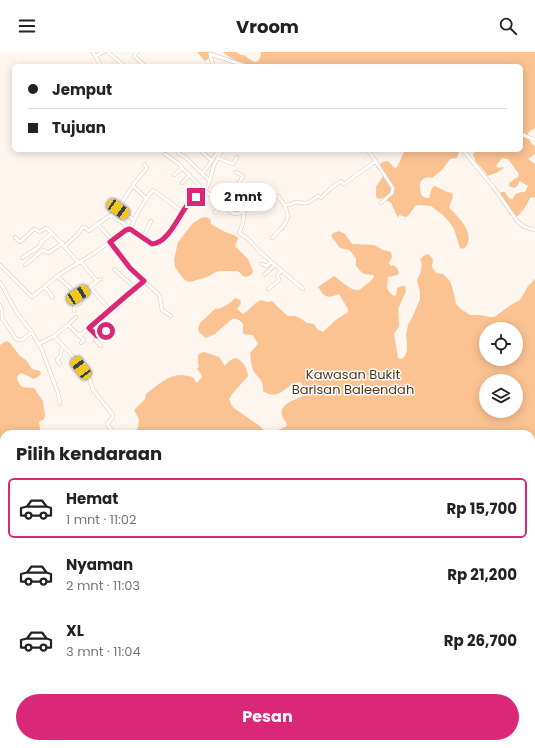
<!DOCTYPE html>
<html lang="id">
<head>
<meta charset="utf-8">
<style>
  :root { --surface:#fff; --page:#f2f2f2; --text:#222; --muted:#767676; --line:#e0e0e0; --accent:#db2777 }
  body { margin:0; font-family:Poppins,sans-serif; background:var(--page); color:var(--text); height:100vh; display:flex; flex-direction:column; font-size:15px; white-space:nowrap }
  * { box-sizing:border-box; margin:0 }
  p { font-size:13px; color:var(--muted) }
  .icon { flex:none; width:22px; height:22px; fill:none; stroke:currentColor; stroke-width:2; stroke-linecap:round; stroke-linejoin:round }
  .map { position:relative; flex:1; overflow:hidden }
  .details { position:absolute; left:0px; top:378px; width:535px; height:318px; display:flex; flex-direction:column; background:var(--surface); border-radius:12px 12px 0 0; box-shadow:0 2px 10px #0003 }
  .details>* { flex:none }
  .top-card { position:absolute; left:12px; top:12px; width:511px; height:88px; border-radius:6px; box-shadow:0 2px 10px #0003; display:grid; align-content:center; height:88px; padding:0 16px; background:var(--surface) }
  .controls { position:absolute; left:479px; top:270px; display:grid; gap:8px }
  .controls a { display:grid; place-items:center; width:44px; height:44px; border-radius:50%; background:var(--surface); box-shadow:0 2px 10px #0003; font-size:20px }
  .end { position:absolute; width:18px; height:18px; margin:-9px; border:5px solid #db2777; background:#fff; box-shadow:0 0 0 2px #fff }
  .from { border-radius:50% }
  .bubble { position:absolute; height:28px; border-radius:14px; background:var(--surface); box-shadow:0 2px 10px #0003; font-size:13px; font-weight:700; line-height:28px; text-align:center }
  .car { position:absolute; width:12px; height:24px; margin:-12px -6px; border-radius:5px; box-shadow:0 0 3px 1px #0007; background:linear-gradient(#f5c518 24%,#345 0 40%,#f5c518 0 76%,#345 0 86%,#f5c518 0) }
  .top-card b { display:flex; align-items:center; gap:14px; height:38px; font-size:15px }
  .top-card b+b { border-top:1px solid var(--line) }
  .top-card i { width:10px; height:10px; background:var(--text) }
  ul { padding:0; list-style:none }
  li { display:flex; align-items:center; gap:12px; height:60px; margin:0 8px 6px; padding:0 8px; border:2px solid transparent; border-radius:6px }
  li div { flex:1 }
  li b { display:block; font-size:15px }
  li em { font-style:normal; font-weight:700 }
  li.on { border-color:var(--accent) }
  li>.icon { width:36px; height:36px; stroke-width:1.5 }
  h2 { padding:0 16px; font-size:18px; line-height:48px }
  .cta { display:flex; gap:8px; margin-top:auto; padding:8px 16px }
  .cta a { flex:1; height:46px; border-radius:24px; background:var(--accent); color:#fff; font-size:16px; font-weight:700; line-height:46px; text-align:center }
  header { display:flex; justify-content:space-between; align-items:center; height:52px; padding:0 16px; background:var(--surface); font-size:18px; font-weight:700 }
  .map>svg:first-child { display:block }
</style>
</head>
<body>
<header><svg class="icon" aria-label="menu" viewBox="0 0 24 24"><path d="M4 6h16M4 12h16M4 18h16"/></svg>Vroom<svg class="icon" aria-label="search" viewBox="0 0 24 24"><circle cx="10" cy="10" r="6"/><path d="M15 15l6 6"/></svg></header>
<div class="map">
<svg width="535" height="696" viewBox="0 0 535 696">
  <rect width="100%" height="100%" fill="#fef6ef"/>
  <path fill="#fbc392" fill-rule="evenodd" d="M 197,0 L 214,0 L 209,4 L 208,7 L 205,9 Z
    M 223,0 L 236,0 L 241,3 L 244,3 L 252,9 L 255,10 L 258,9 L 260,6 L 261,0 L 535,0 L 535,76 L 529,80 L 527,85 L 532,92 L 535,94 L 535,102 L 528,107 L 535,112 L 535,146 L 533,145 L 530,146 C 527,152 523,159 518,164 L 510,163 L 499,145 L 501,140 L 505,140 L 509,146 L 512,148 C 515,142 517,140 525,140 L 528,134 L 520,129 L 517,134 L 514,136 L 509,134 L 509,132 C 511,129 514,127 518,125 L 519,122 L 508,107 L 502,106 L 496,114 L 498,116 L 503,115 L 504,116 L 496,121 L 487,124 L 486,121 L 476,110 L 473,103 L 476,98 L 521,98 L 521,14 L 250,14 C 241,12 230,6 223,0 Z
    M 405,98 L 458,98 L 459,100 L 457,106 L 450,107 L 442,118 L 432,126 C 419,123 418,134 422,144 L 426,146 L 429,146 L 432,136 L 435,134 C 441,137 446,140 452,141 L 453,144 L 449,156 C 457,163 474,180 467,193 C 466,195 464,196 462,197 L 460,196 L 454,177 L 450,171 L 444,164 L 431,154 L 418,153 L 415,154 L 409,163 L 406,165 L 399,163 L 398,166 L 391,151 L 383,146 L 379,147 L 376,145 L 376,135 L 383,124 L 383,123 L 376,115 L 383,110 L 388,109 L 395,116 L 397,115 Z
    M 206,165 L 210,167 L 211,172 L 223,179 L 236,184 L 238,186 L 235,194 L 248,207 L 253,219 L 252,222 L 249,224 L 246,225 L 243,224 L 238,219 L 218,219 L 207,225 L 190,230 L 186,229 L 182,225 L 175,215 L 174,208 L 178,190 L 193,171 L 201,166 Z
    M 339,179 L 345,182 L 352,192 L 374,193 L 383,198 L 391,200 L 392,205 L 389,211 L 391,214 L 393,213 L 397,216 L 399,221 L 397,223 L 388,225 L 387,236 L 390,241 L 394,244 L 396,243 L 397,236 L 402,234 L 405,234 L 406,239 L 398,257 L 399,274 L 394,282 L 398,306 L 401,307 L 403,306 L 405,304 L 407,298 L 407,290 L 406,283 L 408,273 L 412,266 L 420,247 L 420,240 L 417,228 C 420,222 424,215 420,207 L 425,203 L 429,202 L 433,208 L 432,215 L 436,221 L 443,222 L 450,229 L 454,242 L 456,252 L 461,257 L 470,263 L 480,263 L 490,265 L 494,265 L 511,253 L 520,248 L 528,234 L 535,227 L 535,554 L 533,552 L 531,553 L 531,545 L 533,541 L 531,537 L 531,382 L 278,382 L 278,378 L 285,375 L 287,373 C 286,369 283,367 282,364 C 279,351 295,348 303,344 L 303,341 L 301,330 C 286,330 280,351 263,339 C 264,327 258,327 253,318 C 251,313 251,307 250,301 L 258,292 L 253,283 L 243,282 L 243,272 C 240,268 237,266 232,267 L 215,282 L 206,286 L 199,280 L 198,277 L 200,271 L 215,257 L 221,256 L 230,251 L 235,246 L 240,248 L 241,251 L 237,257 L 243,262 C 250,258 254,251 261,248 L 268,250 L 272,249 L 280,257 L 288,264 L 295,264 L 300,266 L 307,271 L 314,272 L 317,277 L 323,280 L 337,267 L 348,260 L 348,257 L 339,242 C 326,247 325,245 318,235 L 334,224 C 339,227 352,240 359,238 C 359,238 364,235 364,234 C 368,232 371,229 374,225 L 373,223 L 365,222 L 362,221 L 356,214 L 356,207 L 350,198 L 340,196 L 331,184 L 333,181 ZM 486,277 L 516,277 L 516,307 L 486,307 ZM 486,329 L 516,329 L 516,359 L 486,359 Z
    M 6,289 L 9,290 L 20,304 L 26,308 L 32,317 L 40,319 L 41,322 L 36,326 L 33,327 L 30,325 L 21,321 L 18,323 L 17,326 C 20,337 24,335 34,336 L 43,349 L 45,364 L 44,367 L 39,370 L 41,382 L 4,382 L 4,421 L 0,418 L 0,293 Z
    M 204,300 L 219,305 L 225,314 L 229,309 L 235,306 C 243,308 247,316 248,324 L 233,341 L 229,347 L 232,354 L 234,356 L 261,375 L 265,380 L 264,382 L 137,382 L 135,379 L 138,376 L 139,367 L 134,358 L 145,347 L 146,342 C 162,330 173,317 194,326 L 195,329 L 197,331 L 202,325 L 201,322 L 197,317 L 199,314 L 198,311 L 198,303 L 201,301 Z
    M 0,439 C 6,446 6,453 0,460 Z
    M 0,557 L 4,557 L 4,692 L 106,692 L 108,695 L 111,695 L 112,692 L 128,692 L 128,696 L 0,696 Z
    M 535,575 L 535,623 L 531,623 L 531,577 Z
    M 147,692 L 414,692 L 413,696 L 142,696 Z
    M 423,692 L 456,692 L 454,696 L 422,696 Z"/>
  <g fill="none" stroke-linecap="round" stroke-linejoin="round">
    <defs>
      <path id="minor" d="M 93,0 L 101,14
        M 108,0 L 124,14
        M 137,0 L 134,4 L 144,13 L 143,14
        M 210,2 L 246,14
        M 210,2 L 213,14
        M 96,4 L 103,0
        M 521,82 L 535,88
        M 200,98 L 212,109
        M 368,98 L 393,136 L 392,141 L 381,151
        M 463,98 L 494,136 L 518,170 L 525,175 L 535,178
        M 178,101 C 182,103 187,106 190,110 L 210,129
        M 165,102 L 179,112 L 182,116 L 205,139 L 234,162 L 240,161 L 243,160 L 273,144 L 278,144 C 294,165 289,169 272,186
        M 218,106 L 233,112 L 234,111 L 237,105
        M 202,122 L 208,114 L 219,98
        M 174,123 L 182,116
        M 182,131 L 190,123
        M 133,134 L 146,146
        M 241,148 L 247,158
        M 285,153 L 292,152 L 295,150 C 308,152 307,152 318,144 L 321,146 L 330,137 L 341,129 L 343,132 L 344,132 L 376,109
        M 225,155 L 243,124 L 236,120
        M 243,160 C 245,168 242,174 239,181 L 247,186 L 260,200 L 303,237
        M 215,161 L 222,152
        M 134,168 L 118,157 L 135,130 L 147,116 L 144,112
        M 130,177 C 136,163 143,150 153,138 L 183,160
        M 15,185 L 20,190 L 34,177 L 40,180 L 46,176 L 52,181 L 79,211
        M 143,186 L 151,169
        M 112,188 L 98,172 L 112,162 L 116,167 L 125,172 L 126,178
        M 109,190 L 130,216 L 158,242 L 160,245 L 162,258 L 171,264
        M 65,194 L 77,183 L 83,175 L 86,176 L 89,179 L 98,172
        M 22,206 L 40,194 L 41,190 L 52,181
        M 81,210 L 97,229
        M 262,212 L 266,214 L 271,210
        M 0,213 L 32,245 L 60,222 L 93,202 L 126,178 L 130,177 L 153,192 C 167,191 179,163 188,152 C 192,147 199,141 205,139 L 209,131 L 214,113 L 222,98
        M 25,213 L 43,198 L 48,201 L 63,191
        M 114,217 L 135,236
        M 264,223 L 275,213
        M 57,224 L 78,243 L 90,235
        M 101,227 L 97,229 L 90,235 L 110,258
        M 0,230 L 17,261 L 31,279 L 42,298 L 58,341 L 60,352
        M 45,235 L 53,246
        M 268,237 L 278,229 L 279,227 L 277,224 L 281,219
        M 0,253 L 2,259 L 2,266 L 16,287 L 20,288 L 22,288 L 32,280
        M 74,259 L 74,255 L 81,250 L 78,243
        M 103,264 L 108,268
        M 68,273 L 84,288 L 81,291
        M 110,282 L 105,278 L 97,285 L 89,276 L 126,244 L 144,229
        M 54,284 L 68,273 L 76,265
        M 79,284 L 89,276
        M 97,285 L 95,288 L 101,294
        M 39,292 L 54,284 L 69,300 L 86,322 L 90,328 L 93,338 L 113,363 L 113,365 L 107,372 L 113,380
        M 60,312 L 57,308 L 61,303 L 61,299 L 63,294"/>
    </defs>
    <use href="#minor" stroke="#dbc7b6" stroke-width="4"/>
    <use href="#minor" stroke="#fff" stroke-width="3"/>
  </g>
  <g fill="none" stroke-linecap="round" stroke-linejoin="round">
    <path stroke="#db2777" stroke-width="5" d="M 106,279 L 103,279 L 97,284 L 89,276 L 126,244 L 144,229 L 130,216 L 110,190 L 126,178 L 130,177 L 152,192 C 169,191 179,162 189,151 C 191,149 194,147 196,145"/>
  </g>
  <g text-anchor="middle" stroke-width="3" stroke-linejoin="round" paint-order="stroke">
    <g font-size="13" fill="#553517" stroke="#fff">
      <text x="353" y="327">Kawasan Bukit<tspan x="353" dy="15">Barisan Baleendah</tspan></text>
    </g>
  </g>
</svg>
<div class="controls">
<a><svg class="icon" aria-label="locate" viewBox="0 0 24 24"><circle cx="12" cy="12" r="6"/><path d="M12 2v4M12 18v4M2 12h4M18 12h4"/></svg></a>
<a><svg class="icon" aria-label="layers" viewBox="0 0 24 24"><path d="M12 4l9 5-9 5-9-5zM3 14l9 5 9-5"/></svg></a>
</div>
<i class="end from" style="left:106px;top:279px"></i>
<i class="end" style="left:196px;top:145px"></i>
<div class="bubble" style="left:210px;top:131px;width:66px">2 mnt</div>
<i class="car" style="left:118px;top:157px;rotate:125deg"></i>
<i class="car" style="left:78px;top:243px;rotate:57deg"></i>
<i class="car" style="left:81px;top:316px;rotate:323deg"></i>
<div class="top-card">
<b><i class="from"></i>Jemput</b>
<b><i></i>Tujuan</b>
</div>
<section class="details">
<h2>Pilih kendaraan</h2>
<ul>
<li class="on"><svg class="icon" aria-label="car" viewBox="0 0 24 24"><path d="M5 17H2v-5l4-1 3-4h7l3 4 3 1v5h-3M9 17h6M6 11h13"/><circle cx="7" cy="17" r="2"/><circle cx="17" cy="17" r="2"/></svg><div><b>Hemat</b><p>1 mnt · 11:02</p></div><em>Rp 15,700</em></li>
<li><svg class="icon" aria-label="car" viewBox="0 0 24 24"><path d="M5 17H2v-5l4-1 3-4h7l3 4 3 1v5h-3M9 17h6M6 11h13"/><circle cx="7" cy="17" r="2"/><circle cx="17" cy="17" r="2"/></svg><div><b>Nyaman</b><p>2 mnt · 11:03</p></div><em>Rp 21,200</em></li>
<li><svg class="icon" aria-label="car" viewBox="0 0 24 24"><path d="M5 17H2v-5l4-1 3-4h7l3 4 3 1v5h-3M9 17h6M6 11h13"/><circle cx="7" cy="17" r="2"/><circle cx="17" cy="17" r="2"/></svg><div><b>XL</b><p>3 mnt · 11:04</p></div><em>Rp 26,700</em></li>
</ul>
<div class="cta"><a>Pesan</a></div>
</section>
</div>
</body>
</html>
